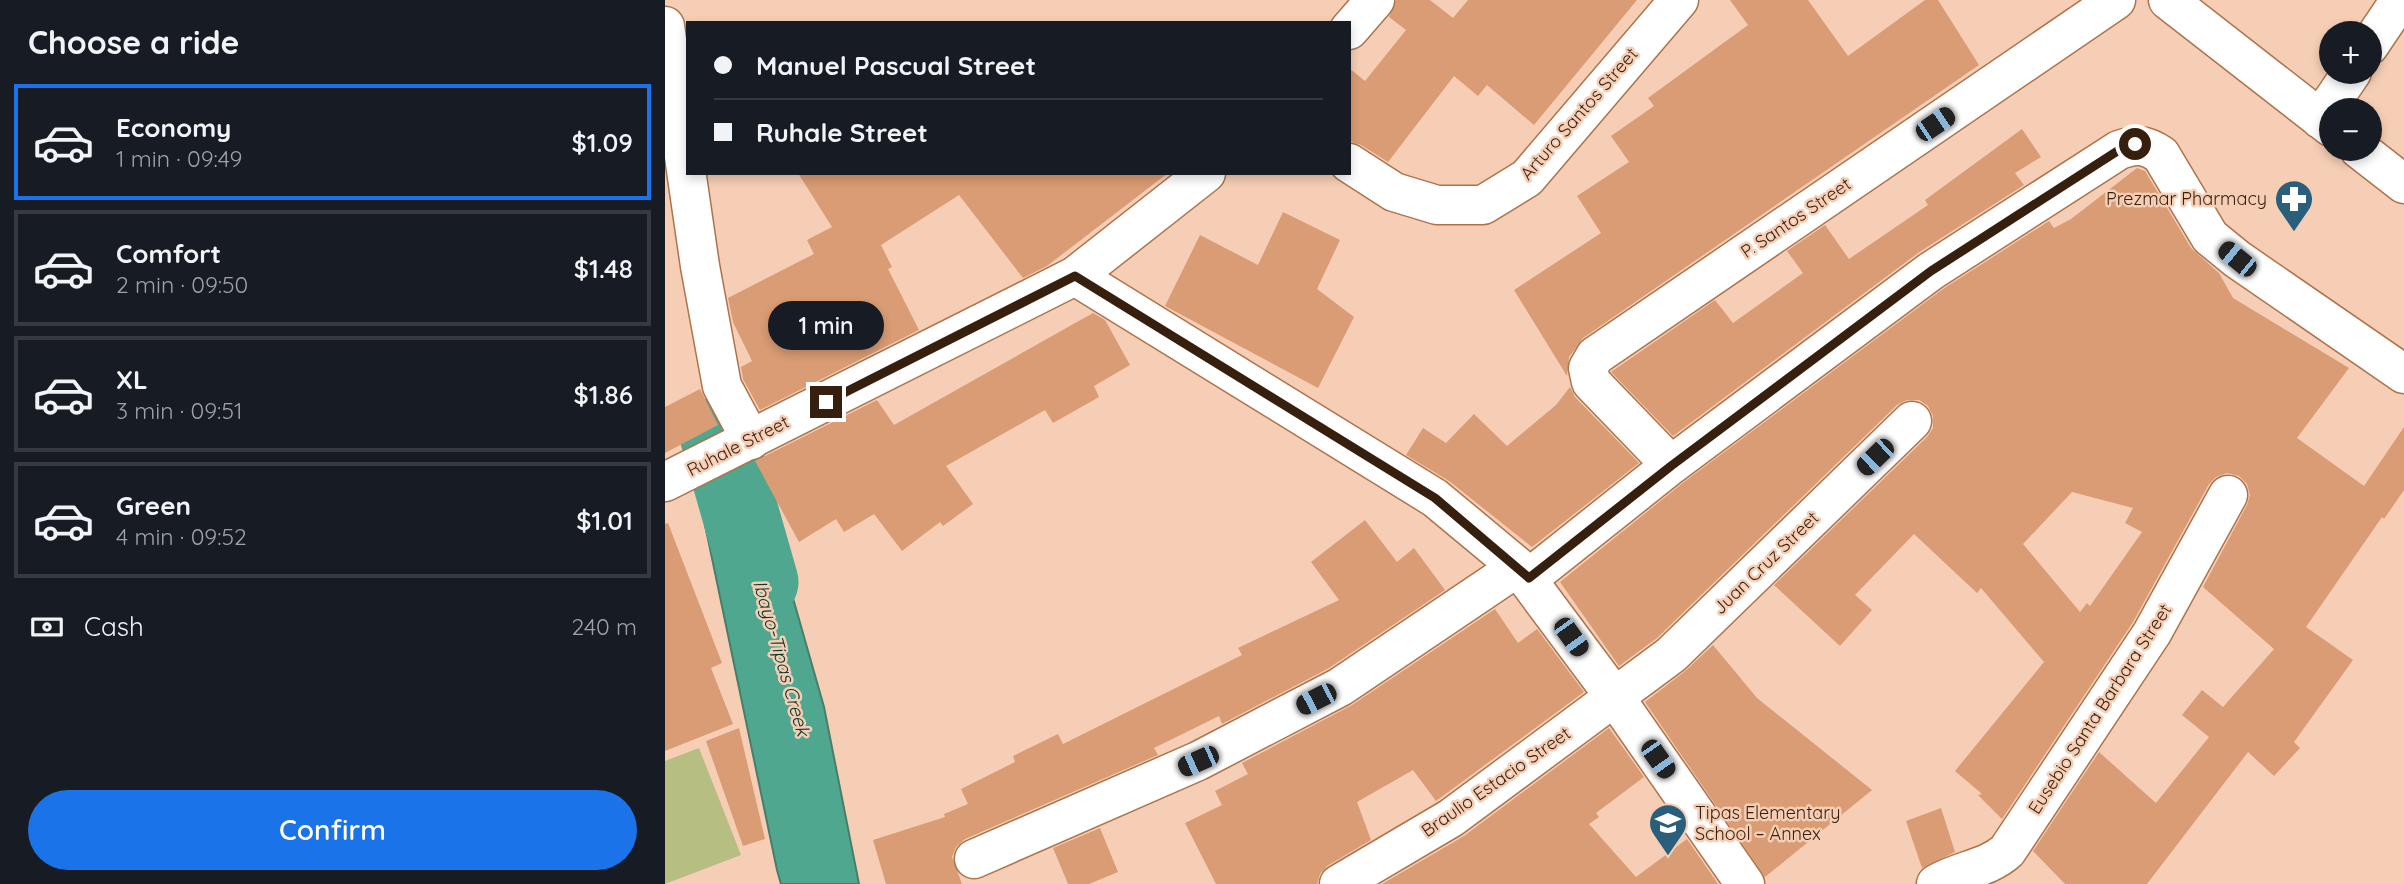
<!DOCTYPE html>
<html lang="en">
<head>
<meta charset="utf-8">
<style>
  :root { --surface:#171b24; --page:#20242c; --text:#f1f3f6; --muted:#9ea1a6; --line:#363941; --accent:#1a73e8 }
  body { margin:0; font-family:Quicksand,sans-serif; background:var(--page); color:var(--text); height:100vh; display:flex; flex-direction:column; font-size:26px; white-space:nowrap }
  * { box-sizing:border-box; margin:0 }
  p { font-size:23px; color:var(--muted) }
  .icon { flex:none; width:38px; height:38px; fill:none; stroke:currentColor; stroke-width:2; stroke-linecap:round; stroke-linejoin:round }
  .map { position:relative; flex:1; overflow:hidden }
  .drawer { display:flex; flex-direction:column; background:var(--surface); width:665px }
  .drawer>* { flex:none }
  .guide { position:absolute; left:21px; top:21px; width:665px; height:154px; border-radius:0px; box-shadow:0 4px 10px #0003; display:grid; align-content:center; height:154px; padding:0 28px; background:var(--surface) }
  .fabs { position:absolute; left:1654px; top:21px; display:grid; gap:14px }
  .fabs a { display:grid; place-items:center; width:63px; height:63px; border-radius:50%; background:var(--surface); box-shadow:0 4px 10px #0003; font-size:35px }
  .end { position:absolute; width:32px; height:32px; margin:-16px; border:9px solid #371f0e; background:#fff; box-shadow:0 0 0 4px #fff }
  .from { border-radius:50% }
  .bubble { position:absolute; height:49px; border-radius:24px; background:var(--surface); box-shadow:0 4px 10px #0003; font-size:23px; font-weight:600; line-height:49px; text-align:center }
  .car { position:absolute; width:21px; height:42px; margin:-21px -10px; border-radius:9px; box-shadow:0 0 5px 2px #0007; background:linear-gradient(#222 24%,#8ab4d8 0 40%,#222 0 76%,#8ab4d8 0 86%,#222 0) }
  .guide b { display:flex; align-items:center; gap:24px; height:66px; font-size:26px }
  .guide b+b { border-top:2px solid var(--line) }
  .guide i { width:18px; height:18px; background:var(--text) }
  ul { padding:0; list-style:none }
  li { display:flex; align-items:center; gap:21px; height:116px; margin:0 14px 10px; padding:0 14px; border:4px solid var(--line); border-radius:0px }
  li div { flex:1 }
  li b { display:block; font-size:26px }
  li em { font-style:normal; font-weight:600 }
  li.active { border-color:var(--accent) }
  li>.icon { width:63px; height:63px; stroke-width:1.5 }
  h2 { padding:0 28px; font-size:32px; line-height:84px }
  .pay { display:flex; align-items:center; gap:18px; height:77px; padding:0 28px; font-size:26px }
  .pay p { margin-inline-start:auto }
  .primary-button { display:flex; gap:14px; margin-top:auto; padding:14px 28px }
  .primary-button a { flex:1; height:80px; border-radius:42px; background:var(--accent); color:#fff; font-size:28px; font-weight:600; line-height:80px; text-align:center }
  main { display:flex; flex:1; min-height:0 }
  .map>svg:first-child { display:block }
</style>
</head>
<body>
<main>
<section class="drawer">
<h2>Choose a ride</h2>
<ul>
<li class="active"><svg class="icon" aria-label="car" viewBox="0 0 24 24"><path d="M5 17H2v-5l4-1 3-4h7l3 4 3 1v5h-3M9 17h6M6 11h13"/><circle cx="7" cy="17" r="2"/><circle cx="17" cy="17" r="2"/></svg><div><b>Economy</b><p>1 min · 09:49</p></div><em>$1.09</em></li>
<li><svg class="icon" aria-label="car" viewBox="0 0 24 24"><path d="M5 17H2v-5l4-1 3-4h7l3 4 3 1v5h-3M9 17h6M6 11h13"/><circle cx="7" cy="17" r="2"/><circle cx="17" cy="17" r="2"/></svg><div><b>Comfort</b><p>2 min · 09:50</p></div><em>$1.48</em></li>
<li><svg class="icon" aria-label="car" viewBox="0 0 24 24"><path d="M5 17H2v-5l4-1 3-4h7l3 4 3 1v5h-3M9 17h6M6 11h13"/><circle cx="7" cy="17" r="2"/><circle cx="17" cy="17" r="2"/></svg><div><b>XL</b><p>3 min · 09:51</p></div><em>$1.86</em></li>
<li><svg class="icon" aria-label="car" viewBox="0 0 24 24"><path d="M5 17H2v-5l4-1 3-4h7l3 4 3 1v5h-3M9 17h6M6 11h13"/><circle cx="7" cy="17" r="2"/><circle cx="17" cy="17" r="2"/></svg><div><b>Green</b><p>4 min · 09:52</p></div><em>$1.01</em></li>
</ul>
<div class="pay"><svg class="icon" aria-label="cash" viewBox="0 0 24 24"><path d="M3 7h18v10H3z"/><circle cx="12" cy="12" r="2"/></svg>Cash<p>240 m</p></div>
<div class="primary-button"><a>Confirm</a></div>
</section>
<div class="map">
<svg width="1739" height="884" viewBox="0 0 1739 884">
  <rect width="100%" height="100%" fill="#f6ceb5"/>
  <path fill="#b7be81" d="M 34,748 L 76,855 L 0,884 L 0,761 Z"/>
  <path fill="#50a790" stroke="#487e69" stroke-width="2" d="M 90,465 L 159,707 L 194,884 L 116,884 L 112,870 L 34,496 Z"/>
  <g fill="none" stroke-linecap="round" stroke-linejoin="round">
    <path stroke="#50a790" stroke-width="77" d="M 53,435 L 95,582"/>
  </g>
  <path fill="#d99c74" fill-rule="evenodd" d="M 731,0 L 765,0 L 788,18 L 803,0 L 972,0 L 869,125 L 822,85 L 813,96 L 789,76 L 723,162 L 696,145 L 684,141 L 684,68 L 700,81 L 741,30 L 724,17 Z
    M 1065,0 L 1143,0 L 1183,56 L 1260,0 L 1273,0 L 1314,65 L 918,338 L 904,357 L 902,376 L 849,290 L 936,233 L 912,196 L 964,162 L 946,136 L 989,106 L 983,98 L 1083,25 Z
    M 1357,129 L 1376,157 L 1350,173 L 1359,185 L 1253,253 L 1008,436 L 946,372 L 1050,300 L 1068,323 L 1138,273 L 1122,251 L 1160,225 L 1184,259 L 1263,205 L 1260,200 Z
    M 1472,168 L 1480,171 L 1526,248 L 1554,273 L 1568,298 L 1684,368 L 1632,438 L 1699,486 L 1739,427 L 1739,490 L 1719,519 L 1717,517 L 1641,627 L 1688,660 L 1629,742 L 1635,748 L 1609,776 L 1583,752 L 1482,884 L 1400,884 L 1368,851 L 1434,752 L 1491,803 L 1544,737 L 1517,715 L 1537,690 L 1558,707 L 1609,649 L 1538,587 L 1582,505 L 1585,495 L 1582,484 L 1574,476 L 1562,473 L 1551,477 L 1544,484 L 1468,622 L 1337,819 L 1313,795 L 1317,794 L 1290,771 L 1379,662 L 1316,588 L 1312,593 L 1249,534 L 1190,595 L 1207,610 L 1175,646 L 1109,585 L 1262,437 L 1268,428 L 1268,416 L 1263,406 L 1254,400 L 1242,400 L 1232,405 L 992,638 L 954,666 L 895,582 L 1019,482 L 1278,289 L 1384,221 L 1389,228 L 1406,219 ZM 1407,492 L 1468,508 L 1460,523 L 1477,532 L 1425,606 L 1422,603 L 1415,612 L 1358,544 Z
    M 133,173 L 503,173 L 382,266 L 358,278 L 294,195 L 216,245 L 227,267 L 223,269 L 254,330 L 95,410 L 78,379 L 76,367 L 87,361 L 68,322 L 63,298 L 149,254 L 142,240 L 167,227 Z
    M 618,212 L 675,240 L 652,289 L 689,317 L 653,388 L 500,306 L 535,235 L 593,265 Z
    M 428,313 L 440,320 L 465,365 L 429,386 L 434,397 L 388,423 L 380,410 L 281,466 L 308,504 L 278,526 L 275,522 L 237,551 L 209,514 L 179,532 L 171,519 L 134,542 L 90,461 L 212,400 L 229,425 Z
    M 905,387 L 910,397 L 974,463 L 867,547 L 784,481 L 741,455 L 758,428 L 781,443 L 809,414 L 842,446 L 891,405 Z
    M 35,389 L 53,425 L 0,453 L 0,407 Z
    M 700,520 L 732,562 L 749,548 L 780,590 L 664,668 L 557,724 L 554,716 L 489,748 L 493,755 L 300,839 L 291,847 L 287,857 L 297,884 L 221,884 L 208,840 L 280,817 L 279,814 L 303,804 L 296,789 L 350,762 L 348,756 L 393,734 L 398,744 L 577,655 L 573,648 L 674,600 L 646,562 Z
    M 3,523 L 57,663 L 46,668 L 68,724 L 0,751 L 0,524 Z
    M 830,609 L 853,643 L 872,629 L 919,692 L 771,801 L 748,770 L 692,802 L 706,840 L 662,866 L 655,874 L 652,884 L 551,884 L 520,823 L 557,805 L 550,791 L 583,774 L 577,763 L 687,705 Z
    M 1048,645 L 1092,698 L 1207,790 L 1100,877 L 980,702 L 1019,672 Z
    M 74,728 L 100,839 L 78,846 L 41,741 Z
    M 944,728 L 979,777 L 931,813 L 934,817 L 924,824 L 971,877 L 1022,839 L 1053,884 L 717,884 L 799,836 Z
    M 1276,808 L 1290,852 L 1257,868 L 1241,821 Z
    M 435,828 L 453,872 L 424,884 L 403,884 L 388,848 Z"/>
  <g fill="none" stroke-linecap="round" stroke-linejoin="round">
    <defs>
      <path id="minor" d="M 1503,0 L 1666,127
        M 0,26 L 35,266 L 57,386 L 86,440
        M 1704,46 L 1735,0
        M 1655,119 L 1687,72
        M 1694,149 L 1739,184
        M 684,163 L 729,192 L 772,205 L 818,205 L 862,178 L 1014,0
        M 410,276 L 770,498 L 853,567 L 949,696 L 1080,884
        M 1006,465 L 926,382 L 923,368 L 930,356 L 1451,0
        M 864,578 L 1006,465 L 1266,271 L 1454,150 C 1471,144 1480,144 1496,155 L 1545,237 L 1572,259 L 1739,374
        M 309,859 L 533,761 L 675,687 L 853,567
        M 674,884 L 786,818 L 1006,655 L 1247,421
        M 1271,884 C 1294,870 1322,869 1342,851 L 1487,633 L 1563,495"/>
      <path id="tertiary" d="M 684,30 L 710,0
        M 0,482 L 410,276 L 541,173"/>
    </defs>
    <use href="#minor" stroke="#ae734b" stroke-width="41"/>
    <use href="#tertiary" stroke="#ae734b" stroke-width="41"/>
    <use href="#minor" stroke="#fff" stroke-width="38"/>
    <use href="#tertiary" stroke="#fff" stroke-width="38"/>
  </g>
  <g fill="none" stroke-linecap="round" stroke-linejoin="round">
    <path stroke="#371f0e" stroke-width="9" d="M 161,402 L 410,276 L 770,498 L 864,578 L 1006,466 L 1266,271 L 1454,150 L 1470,144"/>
  </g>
  <defs>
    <symbol id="pharmacy-pin" viewBox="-11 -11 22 30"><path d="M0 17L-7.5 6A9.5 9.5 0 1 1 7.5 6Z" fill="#2a5f7b" stroke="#f6ceb5"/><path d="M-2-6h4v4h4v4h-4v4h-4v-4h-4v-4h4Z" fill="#fff"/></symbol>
    <symbol id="school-pin" viewBox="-11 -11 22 30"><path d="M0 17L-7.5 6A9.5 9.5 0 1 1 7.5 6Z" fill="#2a5f7b" stroke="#f6ceb5"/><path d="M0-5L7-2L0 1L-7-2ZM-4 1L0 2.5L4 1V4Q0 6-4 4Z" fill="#fff"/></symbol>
  </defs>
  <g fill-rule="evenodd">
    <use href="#pharmacy-pin" x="1607" y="177" width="44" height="60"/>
    <use href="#school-pin" x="981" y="801" width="44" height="60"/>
  </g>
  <g text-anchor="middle" stroke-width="5" stroke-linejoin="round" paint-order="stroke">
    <g font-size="18" fill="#371f0e" stroke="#f6ceb5">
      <text transform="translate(914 114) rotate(-49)" y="6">Arturo Santos Street</text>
      <text transform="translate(1131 218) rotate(-34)" y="6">P. Santos Street</text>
      <text transform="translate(73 446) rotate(-27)" y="6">Ruhale Street</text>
      <text transform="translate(1101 563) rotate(-44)" y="6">Juan Cruz Street</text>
      <text transform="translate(1435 709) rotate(-57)" y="6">Eusebio Santa Barbara Street</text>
      <text transform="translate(831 782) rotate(-35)" y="6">Braulio Estacio Street</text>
    </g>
    <g font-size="18" fill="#371f0e" stroke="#f6ceb5" text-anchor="end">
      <text x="1602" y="205">Prezmar Pharmacy</text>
      <text x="1030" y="819" text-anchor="start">Tipas Elementary<tspan x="1030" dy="21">School – Annex</tspan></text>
    </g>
    <g font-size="19" font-style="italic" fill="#0c352b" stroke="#f6ceb5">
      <text transform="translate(117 658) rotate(74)" y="7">Ibayo-Tipas Creek</text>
    </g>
  </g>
</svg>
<div class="fabs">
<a>+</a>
<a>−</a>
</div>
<i class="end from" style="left:1470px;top:144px"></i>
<i class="end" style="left:161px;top:402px"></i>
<div class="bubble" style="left:103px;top:301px;width:116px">1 min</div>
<i class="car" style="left:1270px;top:124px;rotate:56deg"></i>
<i class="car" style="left:1572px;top:259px;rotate:309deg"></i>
<i class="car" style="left:1210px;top:457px;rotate:226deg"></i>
<i class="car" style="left:906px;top:637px;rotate:144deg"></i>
<i class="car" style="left:651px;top:699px;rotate:243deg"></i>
<i class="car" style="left:993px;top:759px;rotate:145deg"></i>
<i class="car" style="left:533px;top:761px;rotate:246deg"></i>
<div class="guide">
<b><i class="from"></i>Manuel Pascual Street</b>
<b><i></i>Ruhale Street</b>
</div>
</div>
</main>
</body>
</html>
